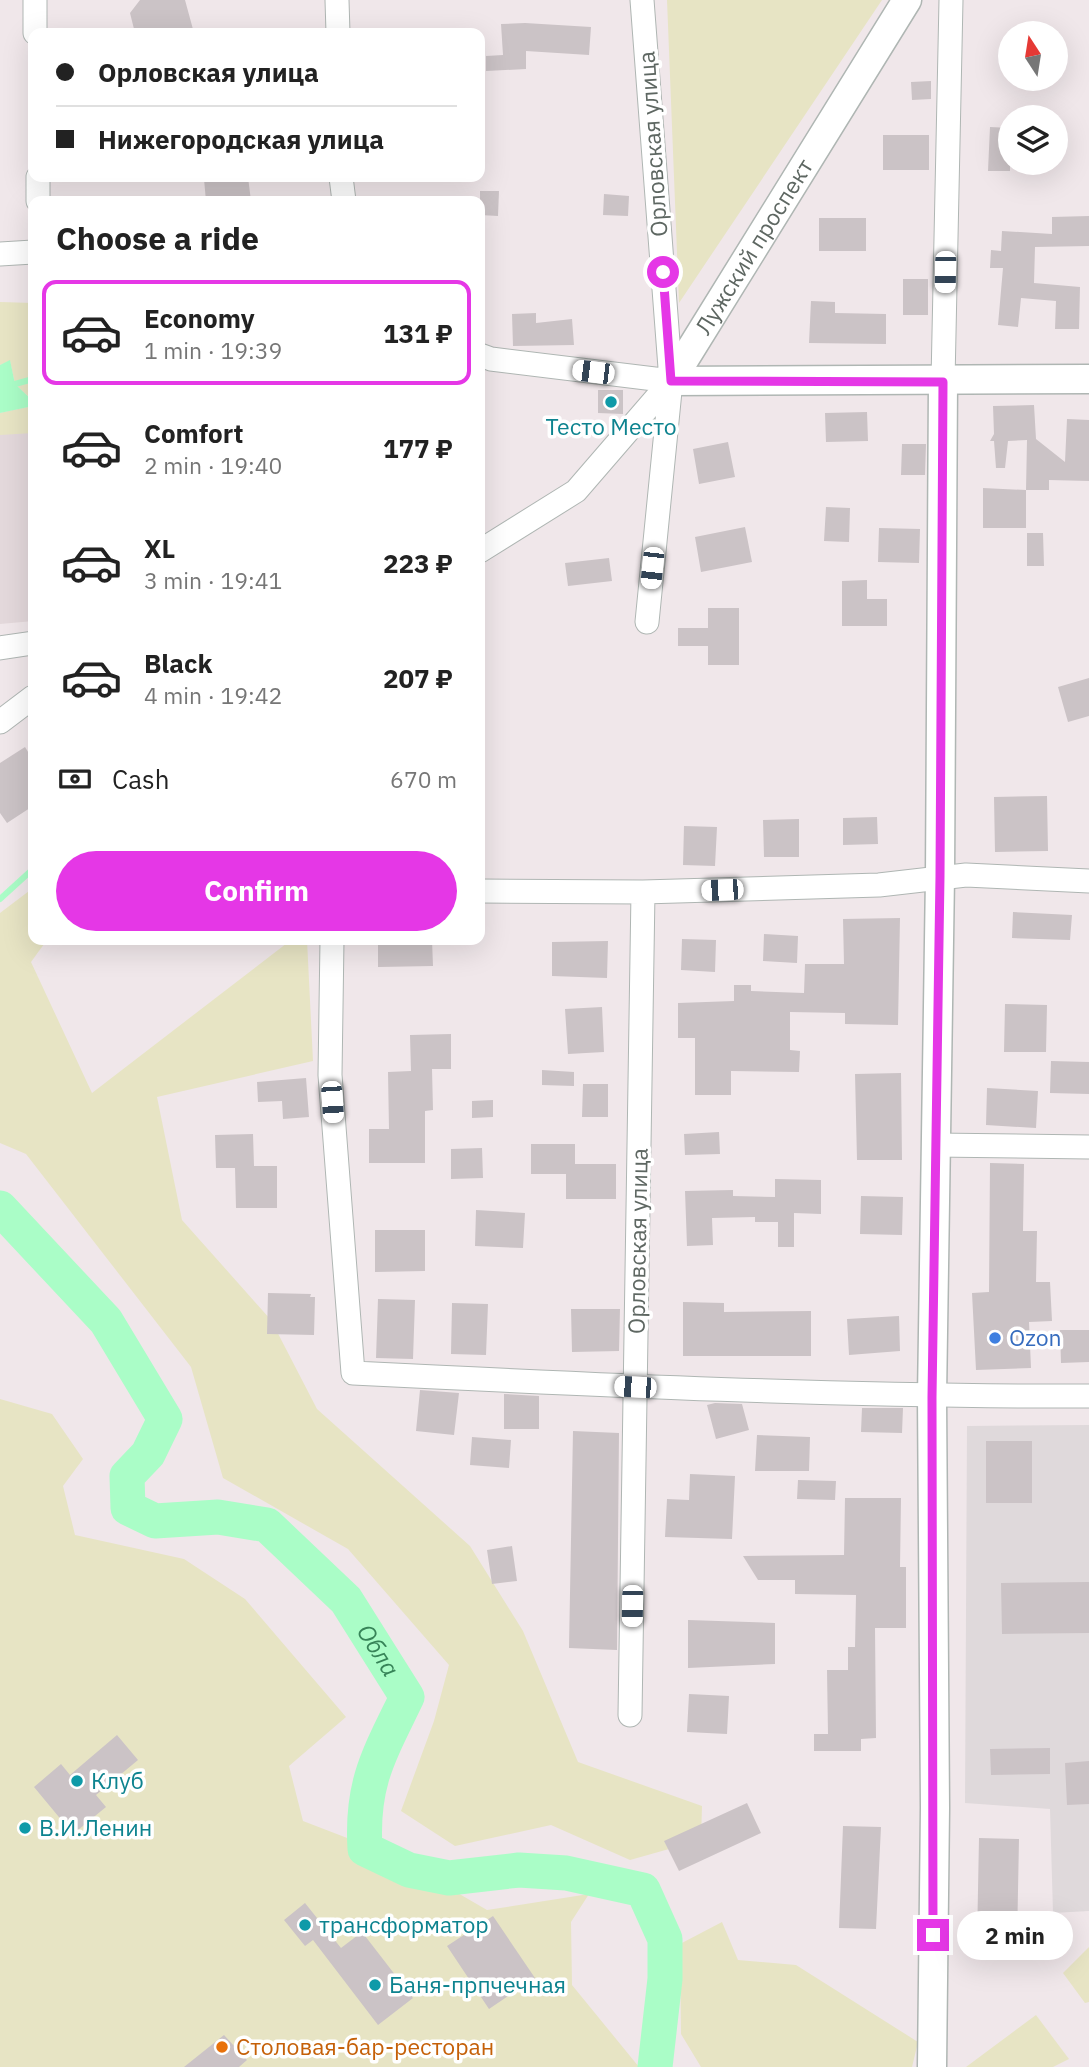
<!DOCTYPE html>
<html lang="en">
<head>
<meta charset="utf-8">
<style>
  :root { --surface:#fff; --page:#f2f2f2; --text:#222; --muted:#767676; --line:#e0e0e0; --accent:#e537e6 }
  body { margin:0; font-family:"IBM Plex Sans",sans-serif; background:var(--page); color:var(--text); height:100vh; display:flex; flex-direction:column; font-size:26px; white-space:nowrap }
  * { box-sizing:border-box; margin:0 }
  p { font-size:23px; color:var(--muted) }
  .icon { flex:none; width:38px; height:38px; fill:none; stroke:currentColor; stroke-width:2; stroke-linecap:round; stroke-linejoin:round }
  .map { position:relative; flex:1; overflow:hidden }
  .drawer { position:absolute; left:28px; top:196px; width:457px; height:749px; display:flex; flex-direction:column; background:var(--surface); border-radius:14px; box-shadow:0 7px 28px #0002 }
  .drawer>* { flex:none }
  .banner { position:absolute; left:28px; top:28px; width:457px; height:154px; border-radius:14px; box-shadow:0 7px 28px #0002; display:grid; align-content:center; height:154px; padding:0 28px; background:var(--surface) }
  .needle { width:46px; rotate:348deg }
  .buttons { position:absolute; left:998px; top:21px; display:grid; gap:14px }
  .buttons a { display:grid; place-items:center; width:70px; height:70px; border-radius:50%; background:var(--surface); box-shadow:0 7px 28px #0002; font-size:35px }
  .end { position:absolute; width:32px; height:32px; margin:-16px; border:9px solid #e537e6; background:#fff; box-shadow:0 0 0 4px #fff }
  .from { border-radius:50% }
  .bubble { position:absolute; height:49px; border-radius:24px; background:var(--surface); box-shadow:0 7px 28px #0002; font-size:23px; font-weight:700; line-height:49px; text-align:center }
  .car { position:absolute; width:21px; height:42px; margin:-21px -10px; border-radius:9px; box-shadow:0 0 5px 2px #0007; background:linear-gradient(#fff 24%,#345 0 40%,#fff 0 76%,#345 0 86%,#fff 0) }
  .banner b { display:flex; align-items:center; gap:24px; height:66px; font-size:26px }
  .banner b+b { border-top:2px solid var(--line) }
  .banner i { width:18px; height:18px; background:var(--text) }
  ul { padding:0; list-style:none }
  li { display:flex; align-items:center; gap:21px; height:105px; margin:0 14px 10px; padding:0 14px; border:4px solid transparent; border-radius:14px }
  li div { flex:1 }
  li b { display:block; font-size:26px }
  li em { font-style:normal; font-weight:700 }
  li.on { border-color:var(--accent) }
  li>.icon { width:63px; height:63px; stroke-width:1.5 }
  h2 { padding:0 28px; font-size:32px; line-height:84px }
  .pay { display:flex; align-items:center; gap:18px; height:77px; padding:0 28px; font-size:26px }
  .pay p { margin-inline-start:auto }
  .action { display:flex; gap:14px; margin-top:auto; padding:14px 28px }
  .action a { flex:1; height:80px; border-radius:42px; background:var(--accent); color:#fff; font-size:28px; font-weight:700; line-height:80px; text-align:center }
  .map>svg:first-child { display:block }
</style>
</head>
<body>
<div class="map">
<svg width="1089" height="2067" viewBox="0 0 1089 2067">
  <rect width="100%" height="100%" fill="#f0e7ea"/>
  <path fill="#dfd9db" d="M 1089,1425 L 1089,1911 L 1053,1913 L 1050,1809 L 965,1803 L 967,1426 Z"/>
  <path fill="#e3d8db" d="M 33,406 L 33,621 L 0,624 L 0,413 Z"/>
  <path fill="#e7e4c4" d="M 667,0 L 882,0 L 679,303 Z
    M 0,302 L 33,303 L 33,401 L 15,384 L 10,361 L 0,365 Z
    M 33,406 L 33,433 L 0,435 L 0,413 Z
    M 33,888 L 33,940 L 47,940 L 31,962 L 92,1093 L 291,940 L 307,940 L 313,1061 L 157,1097 L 182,1220 L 271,1320 L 317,1409 L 470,1546 L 523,1631 L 578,1762 L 702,1806 L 701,1840 L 630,1860 L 551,1825 L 455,1846 L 401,1811 L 434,1721 L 449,1665 L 348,1549 L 223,1478 L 191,1367 L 26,1154 L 0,1143 L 0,913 Z
    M 0,1399 L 52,1414 L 83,1459 L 63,1486 L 75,1535 L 184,1559 L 245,1599 L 346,1717 L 289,1766 L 303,1821 L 394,1856 L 487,1910 L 589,1894 L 571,1922 L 572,1985 L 639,2067 L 0,2067 Z
    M 722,1922 L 738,1960 L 796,1965 L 918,2042 L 912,2067 L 701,2067 L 681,2034 L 680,1944 Z
    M 1089,1947 L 1089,2002 L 1085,2003 L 1063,1973 Z
    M 1036,2015 L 1069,2059 L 1053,2067 L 966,2067 Z"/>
  <path fill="#aafdc7" d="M 10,360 L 15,384 L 33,401 L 33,406 L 0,413 L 0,365 Z"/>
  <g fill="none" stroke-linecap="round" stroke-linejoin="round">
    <path stroke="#aafdc7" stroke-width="6" d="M 15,384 L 33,379
      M 0,899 L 33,869"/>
    <path stroke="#aafdc7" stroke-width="35" id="s1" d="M 0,1208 L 106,1321 L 165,1419 L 148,1454 L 127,1476 L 128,1508 L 155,1521 L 218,1517 L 267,1525 L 346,1600 L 407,1697 C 379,1755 361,1783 365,1849 L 409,1870 L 449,1878 L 519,1870 L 566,1873 L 643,1890 L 665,1939 L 665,1979 L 655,2067"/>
  </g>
  <path fill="#cbc3c6" d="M 140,0 L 185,0 L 194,33 L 135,33 L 130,13 Z
    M 525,23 L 591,27 L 589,55 L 526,51 L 526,69 L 486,71 L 486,56 L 503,55 L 501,24 Z
    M 931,81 L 931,99 L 912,100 L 911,82 Z
    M 990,127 L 1010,128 L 1010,171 L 988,171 Z
    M 883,135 L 929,135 L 929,170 L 883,170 Z
    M 248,177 L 251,201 L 206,201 L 204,179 Z
    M 480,191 L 499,191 L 498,216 L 480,215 Z
    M 604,194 L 629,196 L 628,216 L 603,215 Z
    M 1089,216 L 1089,246 L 1035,247 L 1034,283 L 1080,287 L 1079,329 L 1055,329 L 1056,301 L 1021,298 L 1018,327 L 998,325 L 1003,268 L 990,268 L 991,250 L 1001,251 L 1002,231 L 1052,234 L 1052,217 Z
    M 819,218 L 866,218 L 866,251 L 819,251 Z
    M 903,279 L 928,279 L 928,315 L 903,315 Z
    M 811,301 L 835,302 L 835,313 L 886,314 L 886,344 L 809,343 Z
    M 536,313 L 536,323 L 572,319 L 574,345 L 513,346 L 512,314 Z
    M 598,390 L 623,390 L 623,414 L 598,413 Z
    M 1034,405 L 1036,439 L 1065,462 L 1067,419 L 1089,420 L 1089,481 L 1049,480 L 1049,490 L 1026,490 L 1027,440 L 1008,441 L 1005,468 L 996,468 L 994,441 L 990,441 L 994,434 L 993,406 Z
    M 867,412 L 868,441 L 826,442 L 825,413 Z
    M 728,442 L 735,477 L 699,484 L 693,449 Z
    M 902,444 L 926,444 L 925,475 L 901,475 Z
    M 983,488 L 1026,490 L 1026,528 L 983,528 Z
    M 826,507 L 850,508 L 849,542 L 824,541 Z
    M 745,527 L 752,562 L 701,572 L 695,537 Z
    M 879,528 L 920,529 L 919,563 L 878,562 Z
    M 1027,533 L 1043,533 L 1044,566 L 1027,566 Z
    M 609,558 L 612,581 L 568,586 L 565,563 Z
    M 867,580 L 867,599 L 887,599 L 887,626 L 842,626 L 842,581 Z
    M 708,608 L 739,608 L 739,665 L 708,665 L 708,646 L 678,646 L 678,628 L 708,628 Z
    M 1089,678 L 1089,716 L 1068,722 L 1058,687 Z
    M 25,747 L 33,760 L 33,806 L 7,823 L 0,813 L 0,763 Z
    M 1047,796 L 1048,851 L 995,852 L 994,797 Z
    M 877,817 L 878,844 L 843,845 L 843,818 Z
    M 799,819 L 799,857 L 764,857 L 763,820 Z
    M 684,826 L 717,827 L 715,866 L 683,865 Z
    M 1013,912 L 1072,915 L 1070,940 L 1012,938 Z
    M 900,918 L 898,1025 L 845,1024 L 845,1013 L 790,1012 L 790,1050 L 800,1051 L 799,1072 L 731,1071 L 731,1095 L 695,1095 L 695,1038 L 678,1038 L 678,1003 L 734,1001 L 734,985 L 751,985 L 751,991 L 804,993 L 805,964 L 844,964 L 843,919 Z
    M 764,934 L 798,936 L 797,963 L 763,961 Z
    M 682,939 L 716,940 L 715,972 L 681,970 Z
    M 378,940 L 432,940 L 433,966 L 378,967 Z
    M 608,941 L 607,978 L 552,976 L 552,942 Z
    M 1005,1004 L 1047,1005 L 1046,1052 L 1004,1052 Z
    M 602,1007 L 604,1052 L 568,1054 L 565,1009 Z
    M 451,1034 L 451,1069 L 432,1069 L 433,1110 L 425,1111 L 425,1163 L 369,1163 L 369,1129 L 389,1129 L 388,1072 L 411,1071 L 410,1035 Z
    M 1051,1061 L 1089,1062 L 1089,1094 L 1050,1093 Z
    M 542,1070 L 574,1072 L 574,1086 L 542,1085 Z
    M 901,1073 L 902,1160 L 857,1160 L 855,1074 Z
    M 306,1078 L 309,1117 L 283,1119 L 282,1101 L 258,1102 L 257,1082 Z
    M 583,1084 L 608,1084 L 608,1117 L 582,1117 Z
    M 987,1088 L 1038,1091 L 1036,1128 L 986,1125 Z
    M 493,1100 L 493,1117 L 472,1118 L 472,1101 Z
    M 719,1132 L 720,1154 L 685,1155 L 684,1134 Z
    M 253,1134 L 254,1166 L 277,1166 L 277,1208 L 236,1208 L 235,1168 L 216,1168 L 215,1135 Z
    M 531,1144 L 575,1144 L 575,1164 L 616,1164 L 616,1199 L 566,1199 L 566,1174 L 531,1174 Z
    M 482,1148 L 483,1178 L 451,1179 L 451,1149 Z
    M 990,1163 L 1024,1164 L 1023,1231 L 1037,1231 L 1036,1282 L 1050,1282 L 1052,1321 L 1029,1322 L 1031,1368 L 976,1370 L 972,1293 L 989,1292 Z
    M 775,1179 L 821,1180 L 821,1214 L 794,1213 L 794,1247 L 778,1247 L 778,1222 L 755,1222 L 755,1217 L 712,1218 L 713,1245 L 687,1246 L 685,1191 L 733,1190 L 733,1196 L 775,1197 Z
    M 861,1196 L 903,1197 L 902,1235 L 860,1234 Z
    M 476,1210 L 525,1213 L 523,1248 L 475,1246 Z
    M 375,1230 L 425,1230 L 425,1271 L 375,1272 Z
    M 268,1293 L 311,1294 L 310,1297 L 315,1297 L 314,1335 L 267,1334 Z
    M 378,1299 L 415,1300 L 413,1359 L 376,1358 Z
    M 683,1302 L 724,1303 L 724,1312 L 811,1311 L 811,1356 L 683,1356 Z
    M 452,1303 L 488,1304 L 486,1355 L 451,1354 Z
    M 571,1309 L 620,1309 L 619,1351 L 572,1352 Z
    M 899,1316 L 900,1351 L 849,1355 L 847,1319 Z
    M 1060,1330 L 1089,1330 L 1089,1362 L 1061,1363 Z
    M 420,1390 L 459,1393 L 454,1435 L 416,1431 Z
    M 504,1394 L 539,1396 L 539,1429 L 504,1429 Z
    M 715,1403 L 742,1404 L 749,1430 L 716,1439 L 707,1405 Z
    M 862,1408 L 903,1408 L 902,1433 L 861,1432 Z
    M 573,1431 L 619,1433 L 617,1650 L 569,1648 Z
    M 757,1435 L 810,1437 L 809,1471 L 755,1471 Z
    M 472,1437 L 511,1440 L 509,1468 L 470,1465 Z
    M 986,1441 L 1032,1441 L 1032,1503 L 986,1503 Z
    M 690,1474 L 735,1476 L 732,1539 L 665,1537 L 667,1499 L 689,1500 Z
    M 798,1480 L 836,1481 L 835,1500 L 797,1499 Z
    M 845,1498 L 901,1498 L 900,1567 L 906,1567 L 906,1628 L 875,1628 L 876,1738 L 861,1739 L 861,1751 L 814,1751 L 814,1734 L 828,1734 L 827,1670 L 848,1670 L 848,1647 L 855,1647 L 856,1595 L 795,1594 L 795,1580 L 758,1580 L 743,1556 L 844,1555 Z
    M 512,1546 L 517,1581 L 492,1584 L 487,1550 Z
    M 1089,1582 L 1089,1633 L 1002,1634 L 1001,1583 Z
    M 688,1620 L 775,1623 L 775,1664 L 688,1668 Z
    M 689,1694 L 729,1696 L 727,1734 L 687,1732 Z
    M 117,1735 L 138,1760 L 96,1795 L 106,1807 L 73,1834 L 34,1787 L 61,1764 L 70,1775 Z
    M 1050,1748 L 1050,1774 L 991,1775 L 990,1749 Z
    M 1089,1761 L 1089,1804 L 1067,1805 L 1065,1763 Z
    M 747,1803 L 761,1833 L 679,1871 L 664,1841 Z
    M 843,1826 L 881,1827 L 876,1929 L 839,1928 Z
    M 979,1838 L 1019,1839 L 1017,1942 L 977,1941 Z
    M 305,1903 L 341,1948 L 362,1932 L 413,1998 L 378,2025 L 313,1940 L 305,1946 L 284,1920 Z
    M 493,1916 L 535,1978 L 489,2009 L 447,1946 Z
    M 224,2035 L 247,2060 L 239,2067 L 184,2067 Z"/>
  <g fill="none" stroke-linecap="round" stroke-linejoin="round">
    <defs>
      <path id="minor" d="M 35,0 L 35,33
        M 337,0 L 338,33
        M 642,0 L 671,381 L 647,622
        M 38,177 L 38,201
        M 341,177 L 344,201
        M 0,254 L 33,252
        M 480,355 L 491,359 L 671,381
        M 943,381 L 951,0
        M 480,551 L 576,491 L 671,381
        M 0,648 L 33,643
        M 0,722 L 33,697
        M 480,891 L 643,892 L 879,885 L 966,875 L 1089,881
        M 332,940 L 330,1075 L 353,1373 C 598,1385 843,1397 1089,1396
        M 934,1145 L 1089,1147
        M 630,1715 L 643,892"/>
      <g id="tertiary">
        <path id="s2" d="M 671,381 L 907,0"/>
        <path d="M 671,381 L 1089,379"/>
        <path d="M 932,2067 L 935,1808 L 932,1397 L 940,876 L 943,381"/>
      </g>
    </defs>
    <use href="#minor" stroke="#afb6b3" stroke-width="25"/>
    <use href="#tertiary" stroke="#afb6b3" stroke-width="31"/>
    <use href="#minor" stroke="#fff" stroke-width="23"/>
    <use href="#tertiary" stroke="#fff" stroke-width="28"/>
  </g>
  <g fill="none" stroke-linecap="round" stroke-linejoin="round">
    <path stroke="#e537e6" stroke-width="9" d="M 663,272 L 671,381 L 943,382 L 940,876 L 932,1397 L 933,1935"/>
  </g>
  <g fill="#0f9aa8" stroke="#fff" stroke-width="2.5">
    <circle cx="611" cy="402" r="7"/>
    <circle cx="77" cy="1781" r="7"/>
    <circle cx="25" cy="1828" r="7"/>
    <circle cx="305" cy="1925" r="7"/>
    <circle cx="375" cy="1985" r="7"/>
  </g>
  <circle fill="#3f7fe0" stroke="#fff" stroke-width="2.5" cx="995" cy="1338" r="7"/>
  <circle fill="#e8710a" stroke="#fff" stroke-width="2.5" cx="222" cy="2047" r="7"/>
  <g text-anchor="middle" stroke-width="7" stroke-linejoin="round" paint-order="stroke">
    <g font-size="23" fill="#5e6762" stroke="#fff">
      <text transform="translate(653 144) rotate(-94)" y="8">Орловская улица</text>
      <text dy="8" stroke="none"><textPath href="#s2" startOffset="158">Лужский проспект</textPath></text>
      <text transform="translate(638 1241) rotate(-89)" y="8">Орловская улица</text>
    </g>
    <g font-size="23" fill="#0d838f" stroke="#fff" text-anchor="start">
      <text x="611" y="435" text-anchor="middle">Тесто Место</text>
      <text x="91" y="1789">Клуб</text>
      <text x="39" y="1836">В.И.Ленин</text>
      <text x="319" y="1933">трансформатор</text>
      <text x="389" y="1993">Баня-прпчечная</text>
    </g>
    <g font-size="23" fill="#366cbe" stroke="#fff" text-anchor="start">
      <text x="1009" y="1346">Ozon</text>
    </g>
    <g font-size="23" fill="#c56008" stroke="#fff" text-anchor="start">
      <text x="236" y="2055">Столовая-бар-ресторан</text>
    </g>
    <g font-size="24" font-style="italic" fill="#378458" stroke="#fff">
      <text dy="8" stroke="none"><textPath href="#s1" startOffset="682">Обла</textPath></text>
    </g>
  </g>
</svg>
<div class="buttons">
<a><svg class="needle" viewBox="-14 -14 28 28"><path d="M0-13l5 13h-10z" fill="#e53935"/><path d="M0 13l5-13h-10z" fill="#767676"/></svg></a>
<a><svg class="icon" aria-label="layers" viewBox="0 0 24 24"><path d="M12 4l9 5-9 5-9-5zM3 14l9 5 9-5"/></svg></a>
</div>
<i class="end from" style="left:663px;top:272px"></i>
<i class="end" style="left:933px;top:1935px"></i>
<div class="bubble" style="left:957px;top:1911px;width:116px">2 min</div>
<i class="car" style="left:945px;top:272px;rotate:181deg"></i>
<i class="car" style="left:593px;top:372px;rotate:277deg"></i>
<i class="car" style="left:652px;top:568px;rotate:186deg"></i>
<i class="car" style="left:722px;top:890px;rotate:268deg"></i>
<i class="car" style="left:332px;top:1102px;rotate:176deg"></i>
<i class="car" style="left:635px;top:1387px;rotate:273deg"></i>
<i class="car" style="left:632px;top:1606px;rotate:181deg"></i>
<div class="banner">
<b><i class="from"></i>Орловская улица</b>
<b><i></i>Нижегородская улица</b>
</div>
<section class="drawer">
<h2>Choose a ride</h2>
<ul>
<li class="on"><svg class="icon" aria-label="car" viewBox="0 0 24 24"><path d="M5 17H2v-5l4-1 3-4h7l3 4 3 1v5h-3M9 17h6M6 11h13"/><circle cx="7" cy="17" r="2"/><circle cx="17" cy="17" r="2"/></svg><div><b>Economy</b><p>1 min · 19:39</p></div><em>131 ₽</em></li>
<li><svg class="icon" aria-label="car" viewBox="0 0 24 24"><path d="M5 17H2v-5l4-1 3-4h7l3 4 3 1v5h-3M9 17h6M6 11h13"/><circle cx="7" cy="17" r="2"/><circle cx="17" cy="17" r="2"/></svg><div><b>Comfort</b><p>2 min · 19:40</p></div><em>177 ₽</em></li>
<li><svg class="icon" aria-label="car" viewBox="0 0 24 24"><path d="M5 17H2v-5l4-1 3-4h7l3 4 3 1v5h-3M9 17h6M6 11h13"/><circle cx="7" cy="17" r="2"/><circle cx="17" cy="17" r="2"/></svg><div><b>XL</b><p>3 min · 19:41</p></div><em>223 ₽</em></li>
<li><svg class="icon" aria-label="car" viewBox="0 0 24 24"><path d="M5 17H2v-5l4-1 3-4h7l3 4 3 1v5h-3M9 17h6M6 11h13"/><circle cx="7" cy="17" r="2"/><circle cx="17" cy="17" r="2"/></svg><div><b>Black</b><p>4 min · 19:42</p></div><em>207 ₽</em></li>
</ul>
<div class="pay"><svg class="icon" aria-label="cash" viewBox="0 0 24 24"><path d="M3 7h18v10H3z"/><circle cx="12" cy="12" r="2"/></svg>Cash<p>670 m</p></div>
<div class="action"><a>Confirm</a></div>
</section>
</div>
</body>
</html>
